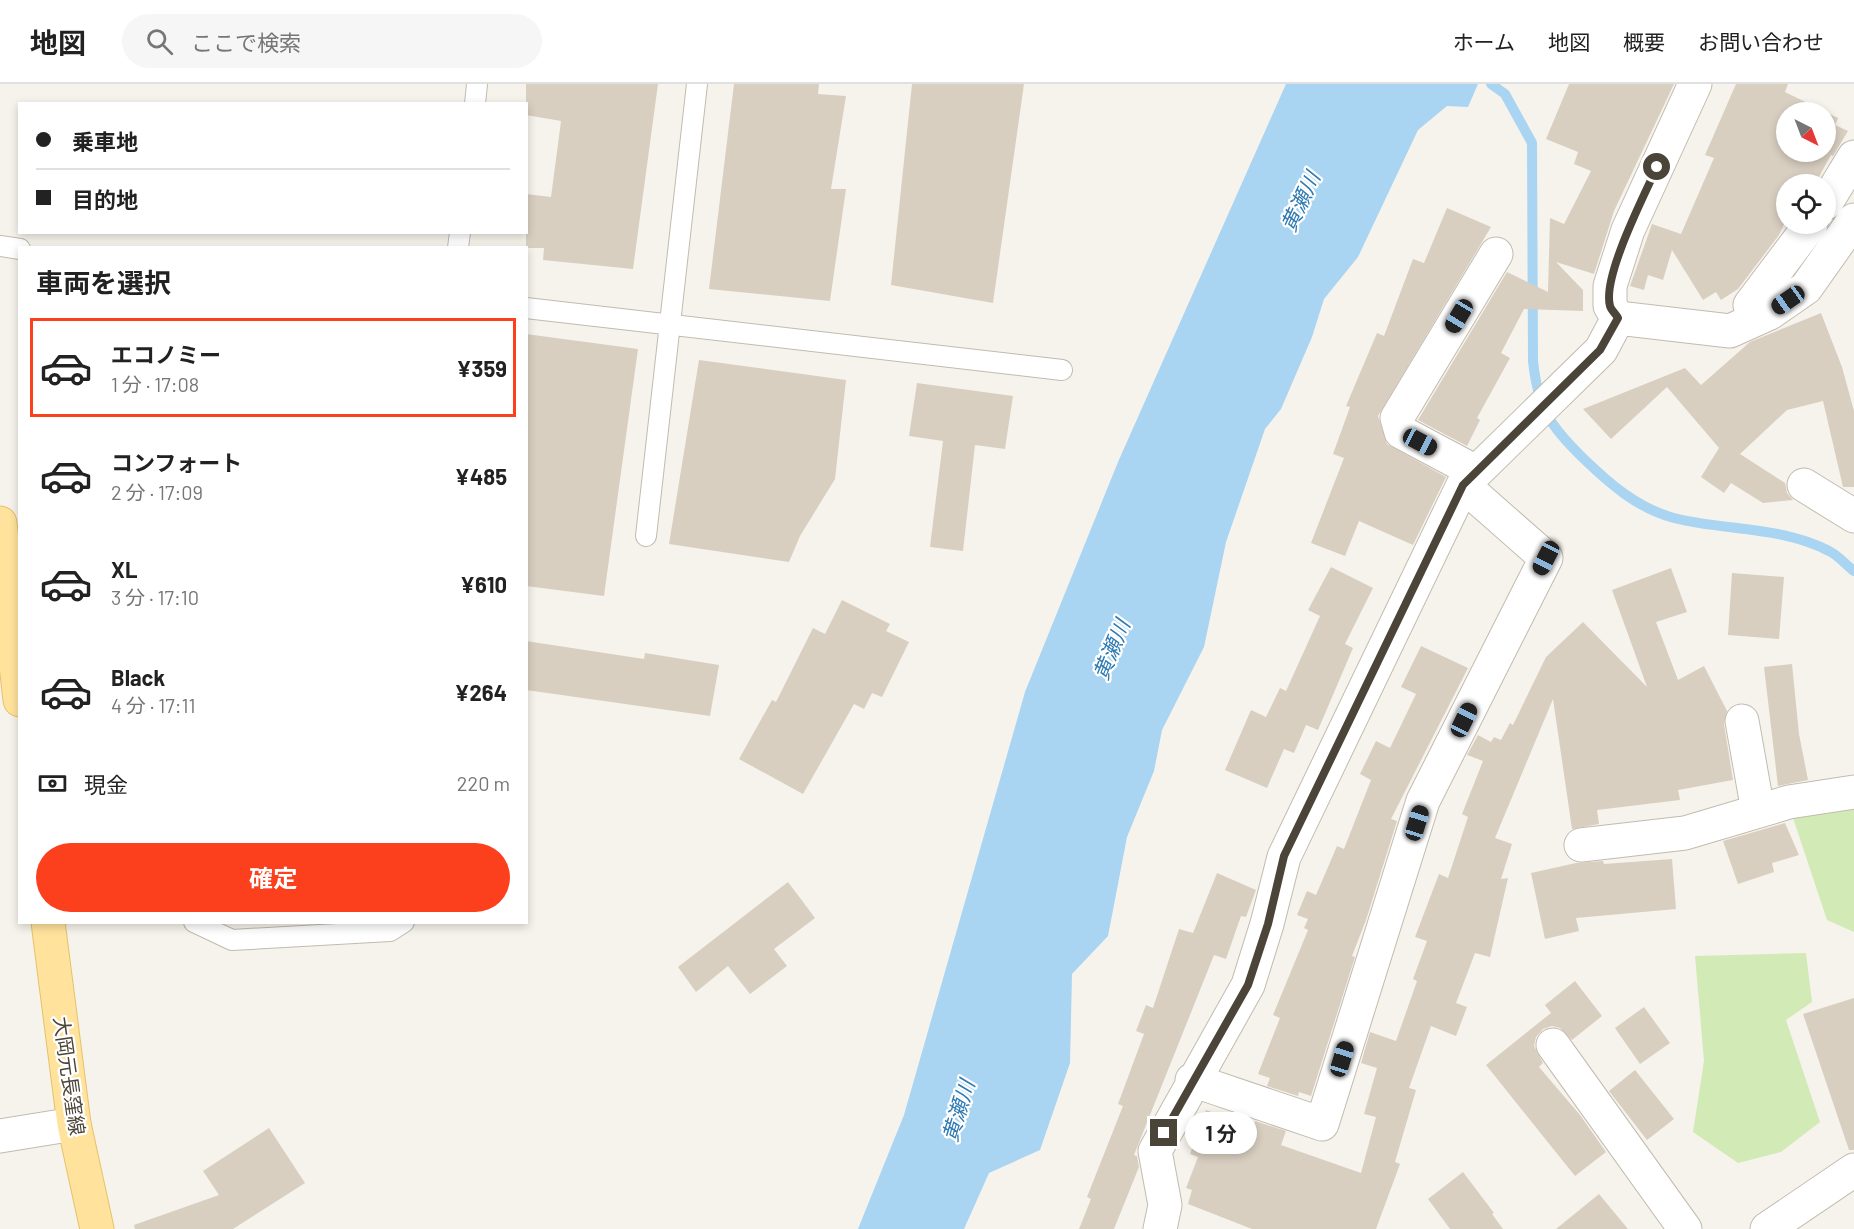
<!DOCTYPE html>
<html lang="ja">
<head>
<meta charset="utf-8">
<style>
  :root { --surface:#fff; --page:#f6f6f6; --text:#222; --muted:#767676; --line:#e0e0e0; --accent:#fc3f1d }
  body { margin:0; font-family:Barlow,"Noto Sans JP",sans-serif; background:var(--page); color:var(--text); height:100vh; display:flex; flex-direction:column; font-size:22px; white-space:nowrap }
  * { box-sizing:border-box; margin:0 }
  p { font-size:20px; color:var(--muted) }
  .icon { flex:none; width:33px; height:33px; fill:none; stroke:currentColor; stroke-width:2; stroke-linecap:round; stroke-linejoin:round }
  .map { position:relative; flex:1; overflow:hidden }
  .panel { position:absolute; left:18px; top:162px; width:510px; height:678px; display:flex; flex-direction:column; background:var(--surface); border-radius:0px; box-shadow:0 3px 9px #0003 }
  .panel>* { flex:none }
  .banner { position:absolute; left:18px; top:18px; width:510px; height:132px; border-radius:0px; box-shadow:0 3px 9px #0003; display:grid; align-content:center; height:132px; padding:0 18px; background:var(--surface) }
  .needle { width:39px; rotate:138deg }
  .buttons { position:absolute; left:1776px; top:18px; display:grid; gap:12px }
  .buttons a { display:grid; place-items:center; width:60px; height:60px; border-radius:50%; background:var(--surface); box-shadow:0 3px 9px #0003; font-size:30px }
  .end { position:absolute; width:27px; height:27px; margin:-14px; border:8px solid #4b4439; background:#fff; box-shadow:0 0 0 3px #fff }
  .from { border-radius:50% }
  .bubble { position:absolute; height:42px; border-radius:21px; background:var(--surface); box-shadow:0 3px 9px #0003; font-size:20px; font-weight:700; line-height:42px; text-align:center }
  .car { position:absolute; width:18px; height:36px; margin:-18px -9px; border-radius:8px; box-shadow:0 0 4px 2px #0007; background:linear-gradient(#222 24%,#8ab4d8 0 40%,#222 0 76%,#8ab4d8 0 86%,#222 0) }
  .banner b { display:flex; align-items:center; gap:21px; height:57px; font-size:22px }
  .banner b+b { border-top:2px solid var(--line) }
  .banner i { width:15px; height:15px; background:var(--text) }
  ul { padding:0; list-style:none }
  li { display:flex; align-items:center; gap:18px; height:99px; margin:0 12px 9px; padding:0 6px; border:3px solid transparent; border-radius:0px }
  li div { flex:1 }
  li b { display:block; font-size:22px }
  li em { font-style:normal; font-weight:700 }
  li.selected { border-color:var(--accent) }
  li>.icon { width:54px; height:54px; stroke-width:1.5 }
  h2 { padding:0 18px; font-size:27px; line-height:72px }
  .pay { display:flex; align-items:center; gap:15px; height:66px; padding:0 18px; font-size:22px }
  .pay p { margin-inline-start:auto }
  .action { display:flex; gap:12px; margin-top:auto; padding:12px 18px }
  .action a { flex:1; height:69px; border-radius:36px; background:var(--accent); color:#fff; font-size:24px; font-weight:700; line-height:69px; text-align:center }
  header { display:flex; align-items:center; gap:36px; box-sizing:border-box; height:84px; padding:0 30px; background:var(--surface); border-bottom:2px solid var(--line) }
  header strong { font-size:28px }
  nav { display:flex; gap:33px; margin-inline-start:auto; font-size:21px }
  .search { width:420px; height:54px; background:var(--page); display:flex; align-items:center; gap:15px; box-sizing:border-box; padding:0 21px; border-radius:33px; color:var(--muted); font-size:22px }
  .map>svg:first-child { display:block }
</style>
</head>
<body>
<header>
<strong>地図</strong>
<div class="search"><svg class="icon" aria-label="search" viewBox="0 0 24 24"><circle cx="10" cy="10" r="6"/><path d="M15 15l6 6"/></svg>ここで検索</div>
<nav><a>ホーム</a><a>地図</a><a>概要</a><a>お問い合わせ</a></nav>
</header>
<div class="map">
<svg width="1854" height="1145" viewBox="0 0 1854 1145">
  <rect width="100%" height="100%" fill="#f6f3ec"/>
  <path fill="#d2eab5" d="M 1854,723 L 1854,848 L 1827,836 L 1792,731 Z
    M 1806,869 L 1812,918 L 1786,936 L 1820,1038 L 1781,1068 L 1738,1079 L 1693,1048 L 1704,977 L 1695,872 Z"/>
  <path fill="#a9d4f2" d="M 1286,0 L 1478,0 L 1468,23 L 1447,22 L 1418,46 L 1358,173 L 1324,215 L 1312,253 L 1281,325 L 1265,345 L 1226,458 L 1204,563 L 1162,646 L 1154,687 L 1127,753 L 1108,852 L 1072,890 L 1070,979 L 1040,1066 L 989,1089 L 964,1145 L 858,1145 L 904,1031 L 1025,608 L 1118,378 Z"/>
  <g fill="none" stroke-linecap="round" stroke-linejoin="round">
    <path stroke="#a9d4f2" stroke-width="10" d="M 1491,0 L 1505,10 L 1532,59 L 1533,277 C 1538,325 1550,342 1584,375 C 1610,400 1637,424 1674,434 C 1725,447 1781,442 1829,467 C 1838,471 1846,481 1854,487"/>
  </g>
  <path fill="#d8cfc1" fill-rule="evenodd" d="M 526,0 L 658,0 L 633,185 L 543,176 L 544,164 L 526,164 L 526,110 L 551,113 L 561,37 L 526,31 Z
    M 734,0 L 819,0 L 818,10 L 846,12 L 831,105 L 846,105 L 830,217 L 709,205 Z
    M 912,0 L 1024,0 L 993,219 L 891,201 Z
    M 1569,0 L 1674,0 L 1614,127 L 1594,190 L 1556,178 L 1583,206 L 1583,227 L 1524,225 L 1501,269 L 1510,274 L 1477,334 L 1480,336 L 1467,362 L 1418,336 L 1507,188 L 1548,208 L 1550,134 L 1564,140 L 1591,87 L 1574,80 L 1578,68 L 1546,55 Z
    M 1736,0 L 1788,0 L 1785,8 L 1838,34 L 1835,41 L 1848,47 L 1833,72 L 1831,71 L 1815,100 L 1786,100 L 1786,136 L 1779,151 L 1738,205 L 1721,216 L 1716,208 L 1703,216 L 1672,166 L 1663,196 L 1648,191 L 1644,206 L 1630,202 L 1652,140 L 1681,150 L 1714,74 L 1705,71 ZM 1786,28 L 1826,28 L 1826,68 L 1786,68 Z
    M 1447,124 L 1491,143 L 1378,332 L 1387,360 L 1446,393 L 1413,461 L 1359,437 L 1345,472 L 1311,459 L 1344,374 L 1333,370 L 1350,323 L 1346,322 L 1377,249 L 1384,252 L 1413,175 L 1424,179 Z
    M 1821,229 L 1842,283 L 1854,327 L 1854,403 L 1843,403 L 1823,317 L 1787,326 L 1740,370 L 1785,399 L 1787,409 L 1793,416 L 1763,419 L 1731,399 L 1724,409 L 1701,393 L 1719,364 L 1667,303 L 1611,355 L 1583,325 L 1685,284 L 1701,301 L 1750,258 Z
    M 526,250 L 638,265 L 604,512 L 526,502 Z
    M 699,276 L 846,296 L 835,395 L 800,452 L 789,478 L 669,460 Z
    M 917,299 L 1013,312 L 1005,365 L 975,361 L 963,467 L 930,463 L 943,357 L 909,352 Z
    M 1331,483 L 1373,504 L 1345,560 L 1353,564 L 1318,646 L 1306,641 L 1294,669 L 1284,665 L 1267,704 L 1225,686 L 1251,626 L 1266,633 L 1280,604 L 1286,607 L 1320,532 L 1308,526 Z
    M 1671,484 L 1687,528 L 1656,538 L 1678,596 L 1704,582 L 1727,627 L 1724,640 L 1733,696 L 1678,706 L 1680,716 L 1597,726 L 1599,740 L 1572,745 L 1553,615 L 1495,754 L 1512,760 L 1501,795 L 1508,794 L 1490,873 L 1475,869 L 1456,919 L 1467,923 L 1456,952 L 1431,942 L 1409,1004 L 1416,1006 L 1395,1078 L 1400,1080 L 1376,1145 L 1252,1145 L 1188,1120 L 1192,1106 L 1186,1104 L 1198,1073 L 1190,1070 L 1206,1026 L 1253,1043 L 1255,1037 L 1286,1047 L 1281,1061 L 1361,1089 L 1376,1033 L 1364,1030 L 1377,984 L 1361,979 L 1370,948 L 1396,957 L 1417,897 L 1413,895 L 1427,857 L 1415,853 L 1439,790 L 1448,794 L 1468,733 L 1462,730 L 1483,677 L 1467,671 L 1478,651 L 1491,658 L 1494,653 L 1501,656 L 1510,639 L 1513,641 L 1546,573 L 1583,538 L 1647,603 L 1612,506 Z
    M 1732,489 L 1784,493 L 1779,555 L 1728,551 Z
    M 842,516 L 890,540 L 886,547 L 909,558 L 882,613 L 872,609 L 864,625 L 854,620 L 803,710 L 739,675 L 772,616 L 776,618 L 813,544 L 825,550 Z
    M 526,557 L 644,575 L 645,569 L 719,581 L 710,632 L 526,606 Z
    M 1421,562 L 1468,584 L 1391,735 L 1397,737 L 1366,836 L 1352,872 L 1355,873 L 1311,1012 L 1299,1008 L 1298,1012 L 1267,1002 L 1270,994 L 1258,990 L 1280,934 L 1273,931 L 1308,846 L 1304,844 L 1308,835 L 1297,831 L 1307,807 L 1316,811 L 1337,762 L 1344,765 L 1371,696 L 1360,690 L 1376,657 L 1390,664 L 1416,610 L 1401,603 Z
    M 1792,580 L 1799,650 L 1808,696 L 1778,702 L 1764,583 Z
    M 1785,739 L 1799,771 L 1772,779 L 1774,788 L 1738,800 L 1723,757 Z
    M 1672,775 L 1676,825 L 1576,834 L 1579,847 L 1545,855 L 1531,789 L 1576,779 L 1603,777 L 1604,780 Z
    M 1217,789 L 1256,806 L 1246,833 L 1241,832 L 1226,875 L 1214,871 L 1134,1071 L 1137,1072 L 1139,1083 L 1114,1145 L 1079,1145 L 1091,1115 L 1087,1113 L 1123,1022 L 1118,1020 L 1144,950 L 1136,947 L 1146,921 L 1153,924 L 1179,845 L 1193,849 Z
    M 788,798 L 815,834 L 774,865 L 787,882 L 750,910 L 728,882 L 696,908 L 678,883 Z
    M 1575,897 L 1602,932 L 1572,956 L 1560,944 L 1552,942 L 1543,945 L 1536,953 L 1534,962 L 1543,979 L 1539,983 L 1580,1031 L 1606,1068 L 1575,1092 L 1486,981 L 1551,929 L 1545,921 Z
    M 1854,914 L 1854,1066 L 1849,1066 L 1803,930 Z
    M 1644,923 L 1670,959 L 1640,980 L 1615,944 Z
    M 1635,986 L 1674,1035 L 1647,1056 L 1609,1007 Z
    M 269,1044 L 305,1099 L 233,1145 L 135,1145 L 134,1141 L 219,1111 L 203,1087 Z
    M 1463,1088 L 1494,1129 L 1492,1130 L 1503,1145 L 1450,1145 L 1428,1115 Z
    M 1599,1110 L 1628,1145 L 1556,1145 Z"/>
  <g fill="none" stroke-linecap="round" stroke-linejoin="round">
    <defs>
      <path id="lane" d="M 475,20 L 477,0
        M 0,162 L 20,165
        M 458,164 L 460,148
        M 526,224 L 1062,286
        M 646,452 L 697,0
        M 194,838 L 232,856 L 390,847 L 404,838"/>
      <path id="street" d="M 1826,119 L 1854,73
        M 1618,234 L 1610,222 L 1610,202 L 1628,146 L 1695,0
        M 1754,236 L 1750,221 L 1811,140
        M 1476,388 L 1401,348 L 1397,334 L 1496,170
        M 1804,401 L 1854,432
        M 1742,637 L 1758,727
        M 1581,761 L 1685,749 L 1789,718 L 1854,708
        M 1553,961 L 1685,1145
        M 1192,996 L 1322,1040 L 1423,717 L 1546,474 L 1463,401
        M 0,1052 L 74,1040
        M 1160,1145 L 1165,1121 L 1155,1067 L 1248,901 L 1267,840 L 1284,773 L 1463,401 L 1601,266 L 1618,234 L 1730,247 L 1770,229 L 1806,204 L 1854,136
        M 1767,1145 L 1854,1086"/>
      <path id="primary" d="M 0,439 L 20,616
        M 48,838 L 74,1040 L 97,1145"/>
    </defs>
    <use href="#lane" stroke="#c2bbae" stroke-width="22"/>
    <use href="#street" stroke="#c2bbae" stroke-width="35"/>
    <use href="#primary" stroke="#e6c16a" stroke-width="35"/>
    <use href="#lane" stroke="#fff" stroke-width="20"/>
    <use href="#street" stroke="#fff" stroke-width="33"/>
    <use href="#primary" stroke="#ffe39c" stroke-width="33"/>
  </g>
  <g fill="none" stroke-linecap="round" stroke-linejoin="round">
    <path stroke="#4b4439" stroke-width="8" d="M 1164,1049 L 1248,901 L 1268,840 L 1284,772 L 1463,401 L 1600,266 L 1618,234 C 1616,230 1611,226 1610,222 C 1602,193 1644,112 1657,83"/>
  </g>
  <g text-anchor="middle" stroke-width="4.5" stroke-linejoin="round" paint-order="stroke">
    <g font-size="20" fill="#4b4439" stroke="#fff">
      <text transform="translate(69 992) rotate(82)" y="7">大岡元長窪線</text>
    </g>
    <g font-size="21" font-style="italic" fill="#2e7ab2" stroke="#fff">
      <text transform="translate(1301 118) rotate(-65)" y="7">黄瀬川</text>
      <text transform="translate(1112 566) rotate(-68)" y="7">黄瀬川</text>
      <text transform="translate(959 1027) rotate(-73)" y="7">黄瀬川</text>
    </g>
  </g>
</svg>
<div class="buttons">
<a><svg class="needle" viewBox="-14 -14 28 28"><path d="M0-13l5 13h-10z" fill="#e53935"/><path d="M0 13l5-13h-10z" fill="#767676"/></svg></a>
<a><svg class="icon" aria-label="locate" viewBox="0 0 24 24"><circle cx="12" cy="12" r="6"/><path d="M12 2v4M12 18v4M2 12h4M18 12h4"/></svg></a>
</div>
<i class="end from" style="left:1657px;top:83px"></i>
<i class="end" style="left:1164px;top:1049px"></i>
<div class="bubble" style="left:1185px;top:1028px;width:72px">1 分</div>
<i class="car" style="left:1788px;top:216px;rotate:235deg"></i>
<i class="car" style="left:1459px;top:232px;rotate:211deg"></i>
<i class="car" style="left:1420px;top:358px;rotate:118deg"></i>
<i class="car" style="left:1546px;top:474px;rotate:207deg"></i>
<i class="car" style="left:1464px;top:636px;rotate:26deg"></i>
<i class="car" style="left:1417px;top:739px;rotate:17deg"></i>
<i class="car" style="left:1342px;top:975px;rotate:17deg"></i>
<div class="banner">
<b><i class="from"></i>乗車地</b>
<b><i></i>目的地</b>
</div>
<section class="panel">
<h2>車両を選択</h2>
<ul>
<li class="selected"><svg class="icon" aria-label="car" viewBox="0 0 24 24"><path d="M5 17H2v-5l4-1 3-4h7l3 4 3 1v5h-3M9 17h6M6 11h13"/><circle cx="7" cy="17" r="2"/><circle cx="17" cy="17" r="2"/></svg><div><b>エコノミー</b><p>1 分 · 17:08</p></div><em>¥359</em></li>
<li><svg class="icon" aria-label="car" viewBox="0 0 24 24"><path d="M5 17H2v-5l4-1 3-4h7l3 4 3 1v5h-3M9 17h6M6 11h13"/><circle cx="7" cy="17" r="2"/><circle cx="17" cy="17" r="2"/></svg><div><b>コンフォート</b><p>2 分 · 17:09</p></div><em>¥485</em></li>
<li><svg class="icon" aria-label="car" viewBox="0 0 24 24"><path d="M5 17H2v-5l4-1 3-4h7l3 4 3 1v5h-3M9 17h6M6 11h13"/><circle cx="7" cy="17" r="2"/><circle cx="17" cy="17" r="2"/></svg><div><b>XL</b><p>3 分 · 17:10</p></div><em>¥610</em></li>
<li><svg class="icon" aria-label="car" viewBox="0 0 24 24"><path d="M5 17H2v-5l4-1 3-4h7l3 4 3 1v5h-3M9 17h6M6 11h13"/><circle cx="7" cy="17" r="2"/><circle cx="17" cy="17" r="2"/></svg><div><b>Black</b><p>4 分 · 17:11</p></div><em>¥264</em></li>
</ul>
<div class="pay"><svg class="icon" aria-label="cash" viewBox="0 0 24 24"><path d="M3 7h18v10H3z"/><circle cx="12" cy="12" r="2"/></svg>現金<p>220 m</p></div>
<div class="action"><a>確定</a></div>
</section>
</div>
</body>
</html>
